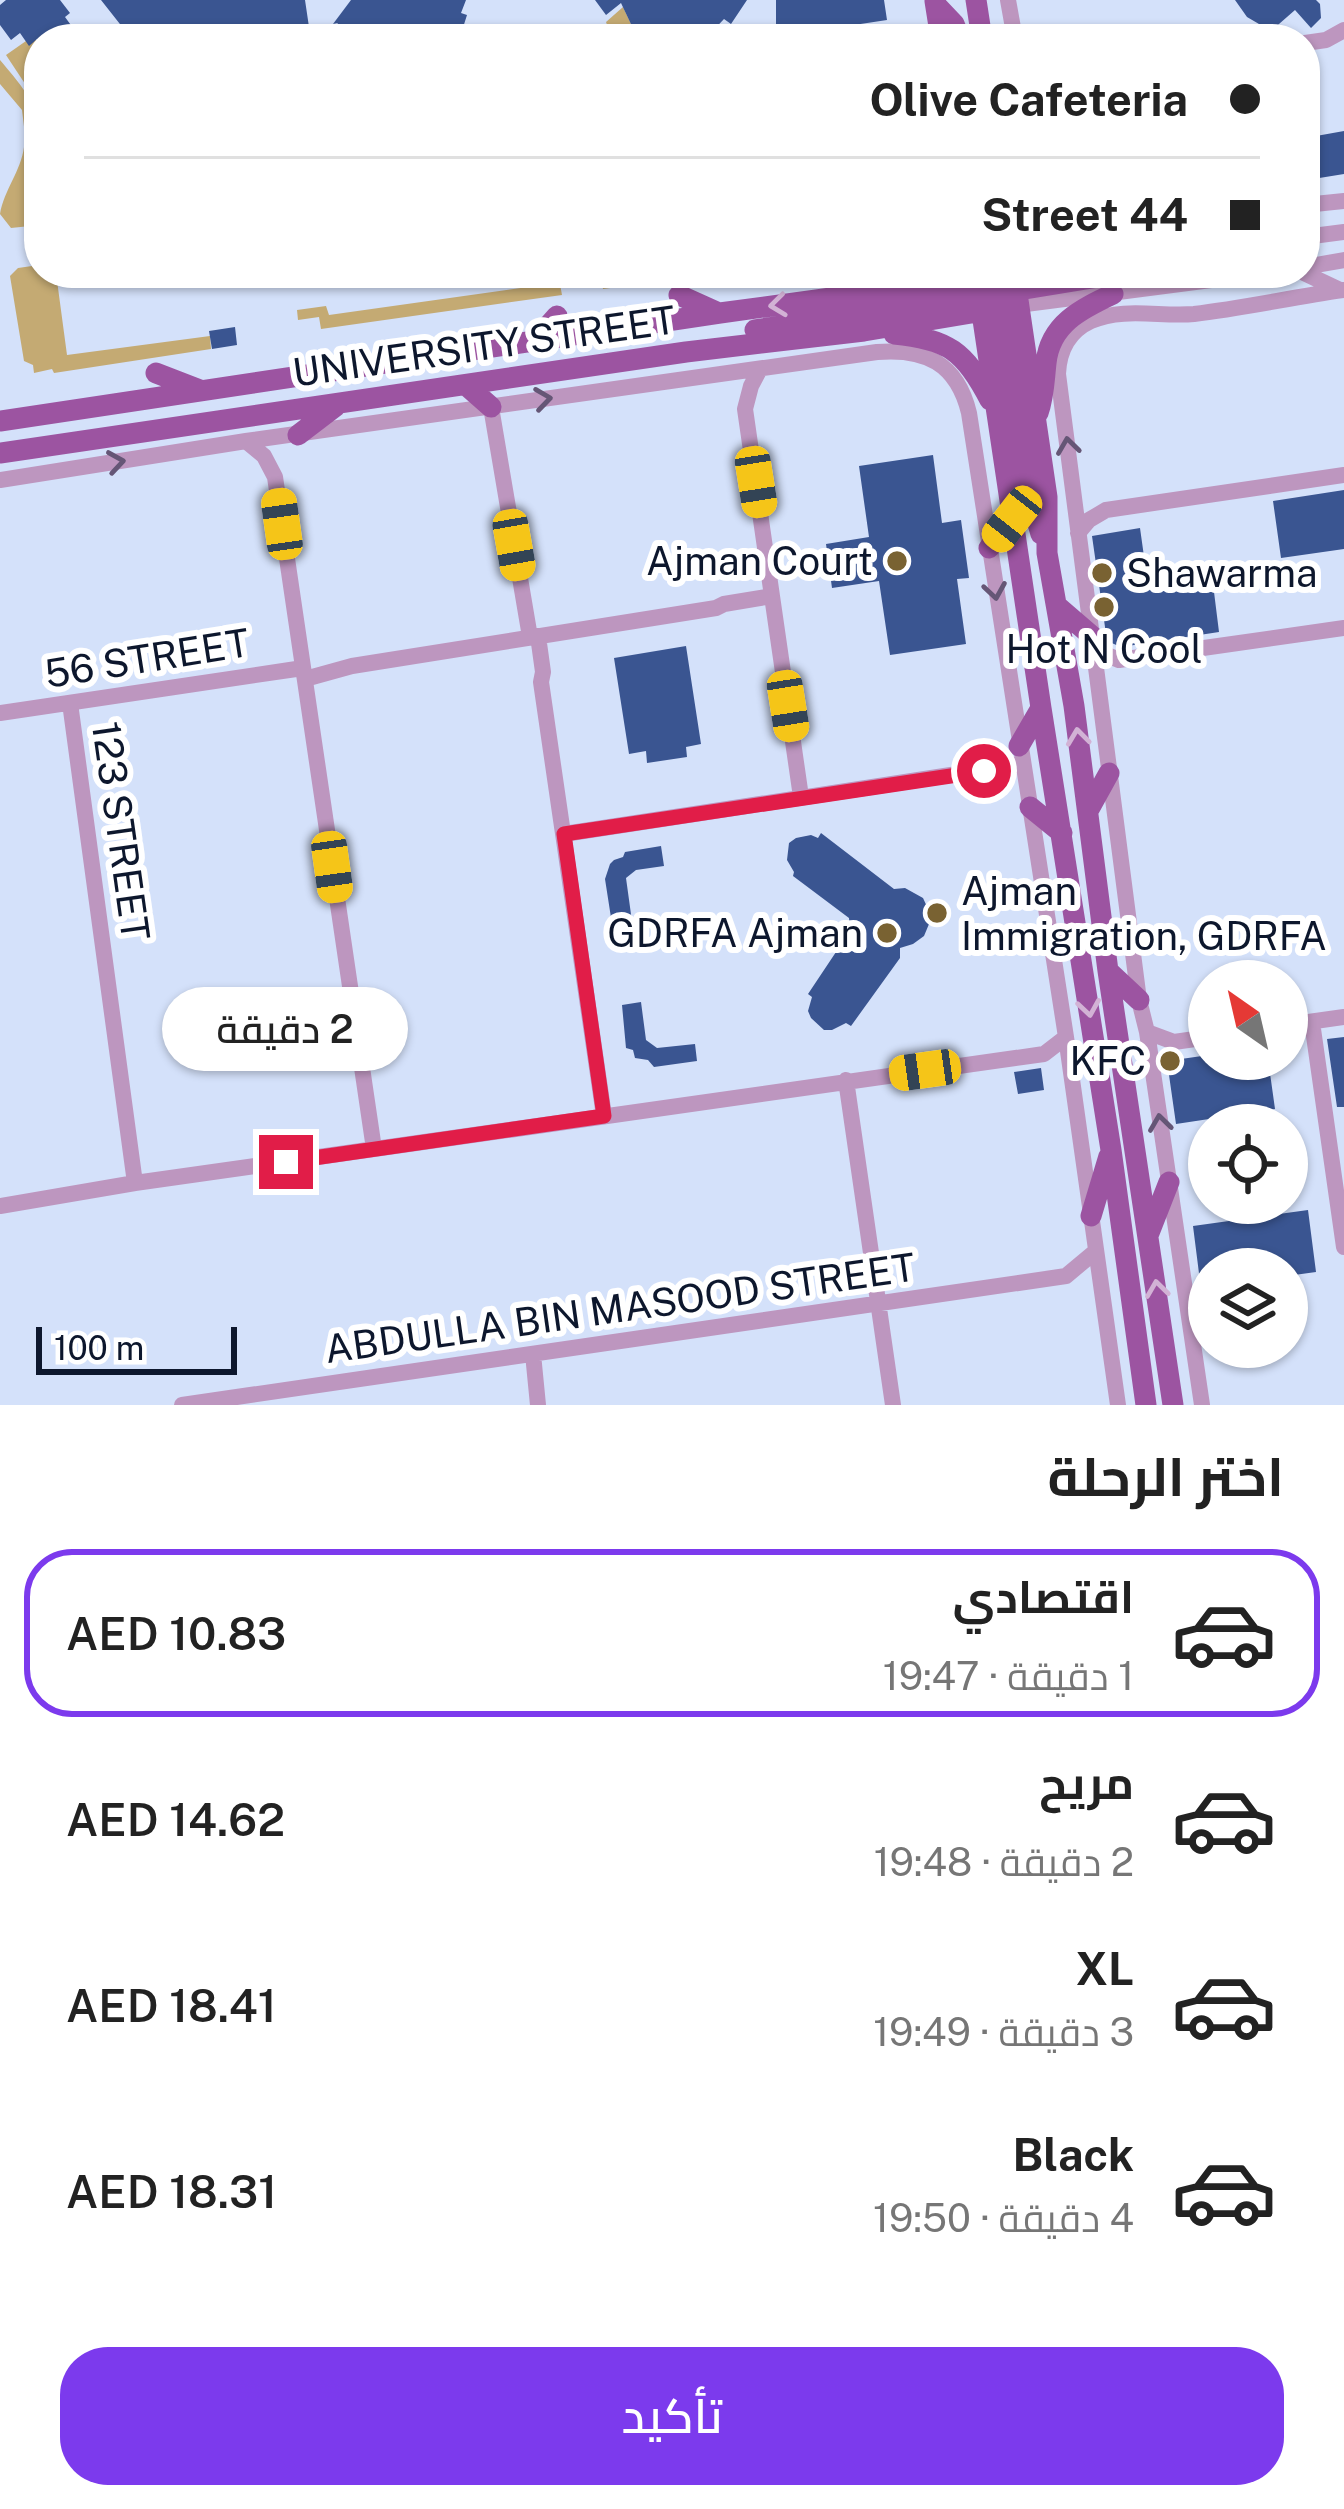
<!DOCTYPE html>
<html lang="ar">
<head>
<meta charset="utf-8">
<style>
  :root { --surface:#fff; --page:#f2f2f2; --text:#222; --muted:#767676; --line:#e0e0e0; --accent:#7c3aed }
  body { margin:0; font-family:"Public Sans",Cairo,sans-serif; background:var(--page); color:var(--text); direction:rtl; height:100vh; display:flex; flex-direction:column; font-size:45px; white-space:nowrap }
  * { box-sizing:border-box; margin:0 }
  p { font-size:39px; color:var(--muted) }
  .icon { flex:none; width:66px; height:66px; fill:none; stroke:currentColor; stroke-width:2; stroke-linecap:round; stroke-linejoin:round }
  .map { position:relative; height:1405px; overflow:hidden; direction:ltr }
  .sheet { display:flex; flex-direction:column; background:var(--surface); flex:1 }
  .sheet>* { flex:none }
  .guide { position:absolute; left:24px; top:24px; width:1296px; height:264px; border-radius:48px; box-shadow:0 3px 9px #0004; direction:rtl; display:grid; align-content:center; height:264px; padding:0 60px; background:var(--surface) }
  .needle { width:78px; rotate:326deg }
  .buttons { position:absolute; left:1188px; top:960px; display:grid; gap:24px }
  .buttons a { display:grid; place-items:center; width:120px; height:120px; border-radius:50%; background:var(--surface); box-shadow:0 3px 9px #0004; font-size:60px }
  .scale { position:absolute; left:36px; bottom:30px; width:201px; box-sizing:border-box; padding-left:12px; border:6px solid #0d172d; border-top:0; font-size:33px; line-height:42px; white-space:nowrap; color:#0d172d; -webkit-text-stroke:9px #fff; paint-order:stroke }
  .end { position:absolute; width:54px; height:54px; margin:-27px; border:15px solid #e11d48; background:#fff; box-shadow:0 0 0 6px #fff }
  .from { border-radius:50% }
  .bubble { position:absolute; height:84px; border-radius:42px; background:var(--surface); box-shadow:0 3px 9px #0004; font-size:39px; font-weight:600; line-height:84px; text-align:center; direction:rtl }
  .car { position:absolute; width:36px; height:72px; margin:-36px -18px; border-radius:15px; box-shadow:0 0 9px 3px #0007; background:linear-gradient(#f5c518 24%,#345 0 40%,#f5c518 0 76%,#345 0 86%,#f5c518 0) }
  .guide b { display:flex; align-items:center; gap:42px; height:114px; font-size:45px }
  .guide b+b { border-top:3px solid var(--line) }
  .guide i { width:30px; height:30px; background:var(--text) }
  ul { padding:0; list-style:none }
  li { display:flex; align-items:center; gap:36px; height:168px; margin:0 24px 18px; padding:0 36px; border:6px solid transparent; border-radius:48px }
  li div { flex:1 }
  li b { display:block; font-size:45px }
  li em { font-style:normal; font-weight:600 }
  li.on { border-color:var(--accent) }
  li>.icon { width:108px; height:108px; stroke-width:1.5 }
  h2 { padding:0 60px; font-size:54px; line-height:144px }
  .cta { display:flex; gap:24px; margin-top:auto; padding:24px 60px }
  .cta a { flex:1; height:138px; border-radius:48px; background:var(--accent); color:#fff; font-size:48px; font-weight:600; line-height:138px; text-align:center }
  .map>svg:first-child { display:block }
</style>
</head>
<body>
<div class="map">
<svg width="1344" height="1405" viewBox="0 0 1344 1405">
  <rect width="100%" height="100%" fill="#d4e1fa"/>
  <path fill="#c4aa73" d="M 623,7 L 638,39 L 612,39 L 606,22 Z
    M 886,26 L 888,39 L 799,39 Z
    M 36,40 L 39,43 L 39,105 L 6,55 L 26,41 Z
    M 0,60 C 19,83 40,104 38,135 L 25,135 L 22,110 L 0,84 Z
    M 36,146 L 39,214 L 24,216 L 30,226 L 11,228 L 0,214 C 4,190 21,171 24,147 Z
    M 39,265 L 39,273 L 56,273 L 67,355 L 210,336 L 211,349 L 54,373 L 52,369 L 34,373 L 33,365 L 24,361 L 10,276 L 18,268 Z
    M 534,273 L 558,273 L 562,295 L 321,329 L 319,317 L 298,320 L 297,310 L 326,306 L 329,315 L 535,286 Z
    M 600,273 L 713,273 L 713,274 L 603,289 Z"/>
  <path fill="#3a5591" d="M 6,0 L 60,0 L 70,13 L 65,17 L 81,39 L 37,39 L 29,46 L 20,33 L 11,40 L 0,25 L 0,5 Z
    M 101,0 L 305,0 L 309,27 L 218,39 L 119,39 L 127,33 Z
    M 351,0 L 466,0 L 461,13 L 467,15 L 460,37 L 440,30 L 439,39 L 326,39 L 338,23 L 333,24 Z
    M 595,0 L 747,0 L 731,24 L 724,19 L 705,39 L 638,39 L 621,3 L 606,15 Z
    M 776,0 L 884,0 L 887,20 L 781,36 L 779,26 L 776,27 Z
    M 1235,0 L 1316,0 L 1320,4 L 1321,18 L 1311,28 L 1295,10 L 1271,31 L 1247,17 Z
    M 1344,131 L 1344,174 L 1307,180 L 1305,138 Z
    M 235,327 L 237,345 L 212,349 L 209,331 Z
    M 933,455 L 942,523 L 961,520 L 969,578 L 957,579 L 966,644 L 890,655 L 879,581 L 832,588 L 826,544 L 869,537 L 859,466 Z
    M 1344,490 L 1344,549 L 1281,558 L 1273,501 Z
    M 1140,528 L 1148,585 L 1212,576 L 1219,632 L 1121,647 L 1107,641 L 1092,536 Z
    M 686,646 L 701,744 L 686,747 L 687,757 L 647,763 L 646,751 L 629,754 L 614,658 Z
    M 821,833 L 894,889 L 905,888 L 923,898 L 929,911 L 929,924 L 924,936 L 913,944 L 900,948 L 900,958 L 851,1026 L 846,1023 L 832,1030 L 824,1030 L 811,1018 L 808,1011 L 812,997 L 808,994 L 850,931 L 849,918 L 793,876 L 794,872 L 787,860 L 789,843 L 796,838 L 811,835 L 818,838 Z
    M 661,846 L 664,866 L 636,870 L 626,878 L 634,936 L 614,937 L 605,879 L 610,864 L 614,860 L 623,857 L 625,852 Z
    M 641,1002 L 646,1040 L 657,1048 L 695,1044 L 697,1061 L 654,1067 L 648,1060 L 635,1058 L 633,1050 L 626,1048 L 622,1005 Z
    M 1344,1037 L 1344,1107 L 1337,1107 L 1327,1039 Z
    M 1209,1055 L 1209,1059 L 1268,1059 L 1275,1109 L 1176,1124 L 1167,1061 Z
    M 1041,1068 L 1044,1090 L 1018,1094 L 1014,1072 Z
    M 1308,1210 L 1316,1272 L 1287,1276 L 1287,1269 L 1209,1269 L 1209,1296 L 1202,1297 L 1193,1226 Z"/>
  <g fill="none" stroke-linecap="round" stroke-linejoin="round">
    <path stroke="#bd96bf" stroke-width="16" d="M 1008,0 L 1015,39
      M 1305,43 L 1326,40 L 1344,30
      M 1305,205 L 1344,201
      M 1305,237 L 1344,232
      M 1305,267 L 1344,260
      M 1304,273 L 1340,290
      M 1018,305 L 1265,273
      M 760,369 L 751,386 L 745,409 L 801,797
      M 491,407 L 530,637
      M 246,441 L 264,456 L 275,477 L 374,1149
      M 0,480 L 246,441 L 877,352 C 925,348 957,363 969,413 L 1066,1037 L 1118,1405
      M 1078,533 L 1089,520 L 1106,510 L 1344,475
      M 538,636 L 543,672 L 541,682 L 604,1116
      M 1095,650 L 1119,660 L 1344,628
      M 305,679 L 352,666 L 716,608 L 724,604 L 772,596
      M 70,703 L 135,1183
      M 0,713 L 303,668
      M 564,834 L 1022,764
      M 1312,1022 L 1344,1247
      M 1287,1025 L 1344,1017
      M 1147,1032 L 1174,1042 L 1209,1037
      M 846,1080 L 893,1405
      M 0,1206 L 135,1183 L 1044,1054 L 1066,1037
      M 533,1354 L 538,1405
      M 182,1405 L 1066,1276 L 1096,1251
      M 1202,1405 L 1147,1032 L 1139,1000 L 1058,374 C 1059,351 1069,331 1091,321 C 1123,307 1161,317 1194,314 C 1244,308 1294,297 1344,290"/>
    <path stroke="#9c54a1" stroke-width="21" d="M 976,0 L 982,39
      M 935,1 L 941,39
      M 936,5 L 954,24 L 960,39
      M 976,273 L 1041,708 L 1111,1150 L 1146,1405
      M 1014,273 L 1047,497 L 1047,553 L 1074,706 L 1108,971 L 1173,1405
      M 1006,292 L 1123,273
      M 679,295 L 719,313
      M 995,295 C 1007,320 1008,350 1012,377 C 1019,431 1025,483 1041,534
      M 755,330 L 980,296 L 991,292
      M 894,334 C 948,339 965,351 990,400
      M 533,343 L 557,316
      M 156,373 L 200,390
      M 466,385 L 491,407
      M 1038,413 C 1044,396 1044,381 1046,363 C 1050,324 1081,309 1113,294
      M 0,421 L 720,313 L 1014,273
      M 298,435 L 336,406
      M 0,453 L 686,352 L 864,331 L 1018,305
      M 989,548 L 1012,519
      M 1057,606 L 1093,637
      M 1019,746 L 1041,708
      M 1030,807 L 1062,833
      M 1088,811 L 1109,773
      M 1050,934 L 1081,951
      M 1108,971 L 1139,1000
      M 1091,1216 L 1109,1156
      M 1149,1233 L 1169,1182"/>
  </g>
  <defs><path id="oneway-chevron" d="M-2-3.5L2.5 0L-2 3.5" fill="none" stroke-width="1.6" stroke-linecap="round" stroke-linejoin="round" transform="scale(3)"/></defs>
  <g stroke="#d2b2d5">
    <use href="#oneway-chevron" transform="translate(778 305) rotate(173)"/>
    <use href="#oneway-chevron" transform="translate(1078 737) rotate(-97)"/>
    <use href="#oneway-chevron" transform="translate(1089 1008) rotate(81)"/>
    <use href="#oneway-chevron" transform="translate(1157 1289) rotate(-98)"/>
  </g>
  <g stroke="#655676">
    <use href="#oneway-chevron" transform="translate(543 399) rotate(-8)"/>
    <use href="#oneway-chevron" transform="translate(1068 446) rotate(-98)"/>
    <use href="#oneway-chevron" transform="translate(116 462) rotate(-9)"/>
    <use href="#oneway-chevron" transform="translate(995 591) rotate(81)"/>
    <use href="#oneway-chevron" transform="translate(1160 1123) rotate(-98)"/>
  </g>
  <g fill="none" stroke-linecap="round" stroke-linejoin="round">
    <path stroke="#e11d48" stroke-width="15" d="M 286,1162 L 604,1116 L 564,834 L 984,771"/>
  </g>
  <g fill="#796232" stroke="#fff" stroke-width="4.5">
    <circle cx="897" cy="561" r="12"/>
    <circle cx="1102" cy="573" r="12"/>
    <circle cx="1104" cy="607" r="12"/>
    <circle cx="937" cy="913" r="12"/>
    <circle cx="887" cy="933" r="12"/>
    <circle cx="1170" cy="1061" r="12"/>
  </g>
  <g text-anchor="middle" stroke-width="12" stroke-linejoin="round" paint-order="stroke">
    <g font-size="39" fill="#0d172d" stroke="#fff">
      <text transform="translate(484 346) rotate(-8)" y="14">UNIVERSITY STREET</text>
      <text transform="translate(147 658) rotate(-9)" y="14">56 STREET</text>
      <text transform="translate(121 831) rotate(82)" y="14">123 STREET</text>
      <text transform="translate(620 1308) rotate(-8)" y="14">ABDULLA BIN MASOOD STREET</text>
    </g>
    <g font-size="39" fill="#0d172d" stroke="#fff" text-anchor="end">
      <text x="873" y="575">Ajman Court</text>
      <text x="1126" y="587" text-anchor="start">Shawarma</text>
      <text x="1104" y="663" text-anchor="middle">Hot N Cool</text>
      <text x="961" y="905" text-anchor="start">Ajman<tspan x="961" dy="45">Immigration, GDRFA</tspan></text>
      <text x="863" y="947">GDRFA Ajman</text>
      <text x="1146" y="1075">KFC</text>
    </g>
  </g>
</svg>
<div class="buttons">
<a><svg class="needle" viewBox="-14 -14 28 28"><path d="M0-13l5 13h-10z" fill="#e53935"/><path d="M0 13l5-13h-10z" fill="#767676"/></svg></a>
<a><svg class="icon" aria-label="locate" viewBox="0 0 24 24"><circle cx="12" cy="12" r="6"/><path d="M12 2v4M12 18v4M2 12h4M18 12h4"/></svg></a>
<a><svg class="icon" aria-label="layers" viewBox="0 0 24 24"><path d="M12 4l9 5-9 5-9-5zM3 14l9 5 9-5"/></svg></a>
</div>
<div class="scale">100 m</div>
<i class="end from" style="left:984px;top:771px"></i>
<i class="end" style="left:286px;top:1162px"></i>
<div class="bubble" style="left:162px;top:987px;width:246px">2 دقيقة</div>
<i class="car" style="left:756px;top:482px;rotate:171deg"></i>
<i class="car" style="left:1012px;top:519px;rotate:218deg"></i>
<i class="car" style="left:282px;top:524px;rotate:352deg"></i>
<i class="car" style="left:514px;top:545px;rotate:170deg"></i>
<i class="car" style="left:788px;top:706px;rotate:171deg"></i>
<i class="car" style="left:332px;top:867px;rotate:172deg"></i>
<i class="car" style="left:925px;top:1070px;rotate:262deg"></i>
<div class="guide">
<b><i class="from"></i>Olive Cafeteria</b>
<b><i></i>44 Street</b>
</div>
</div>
<section class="sheet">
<h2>اختر الرحلة</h2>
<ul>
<li class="on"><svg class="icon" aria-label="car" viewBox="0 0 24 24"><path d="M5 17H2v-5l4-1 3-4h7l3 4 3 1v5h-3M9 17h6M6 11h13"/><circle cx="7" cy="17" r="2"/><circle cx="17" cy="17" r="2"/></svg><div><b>اقتصادي</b><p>1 دقيقة · 19:47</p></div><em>AED 10.83</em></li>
<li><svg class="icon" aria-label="car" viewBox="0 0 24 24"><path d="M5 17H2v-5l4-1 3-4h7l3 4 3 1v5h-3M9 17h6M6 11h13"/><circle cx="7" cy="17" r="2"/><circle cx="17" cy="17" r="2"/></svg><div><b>مريح</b><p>2 دقيقة · 19:48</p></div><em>AED 14.62</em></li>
<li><svg class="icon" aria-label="car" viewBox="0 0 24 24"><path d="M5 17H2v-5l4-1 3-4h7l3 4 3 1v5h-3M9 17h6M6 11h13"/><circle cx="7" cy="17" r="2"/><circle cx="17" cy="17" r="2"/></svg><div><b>XL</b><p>3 دقيقة · 19:49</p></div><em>AED 18.41</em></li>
<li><svg class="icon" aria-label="car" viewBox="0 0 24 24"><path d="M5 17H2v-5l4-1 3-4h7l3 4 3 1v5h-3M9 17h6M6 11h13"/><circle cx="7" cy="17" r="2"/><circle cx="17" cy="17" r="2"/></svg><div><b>Black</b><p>4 دقيقة · 19:50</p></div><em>AED 18.31</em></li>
</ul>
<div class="cta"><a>تأكيد</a></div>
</section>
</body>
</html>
